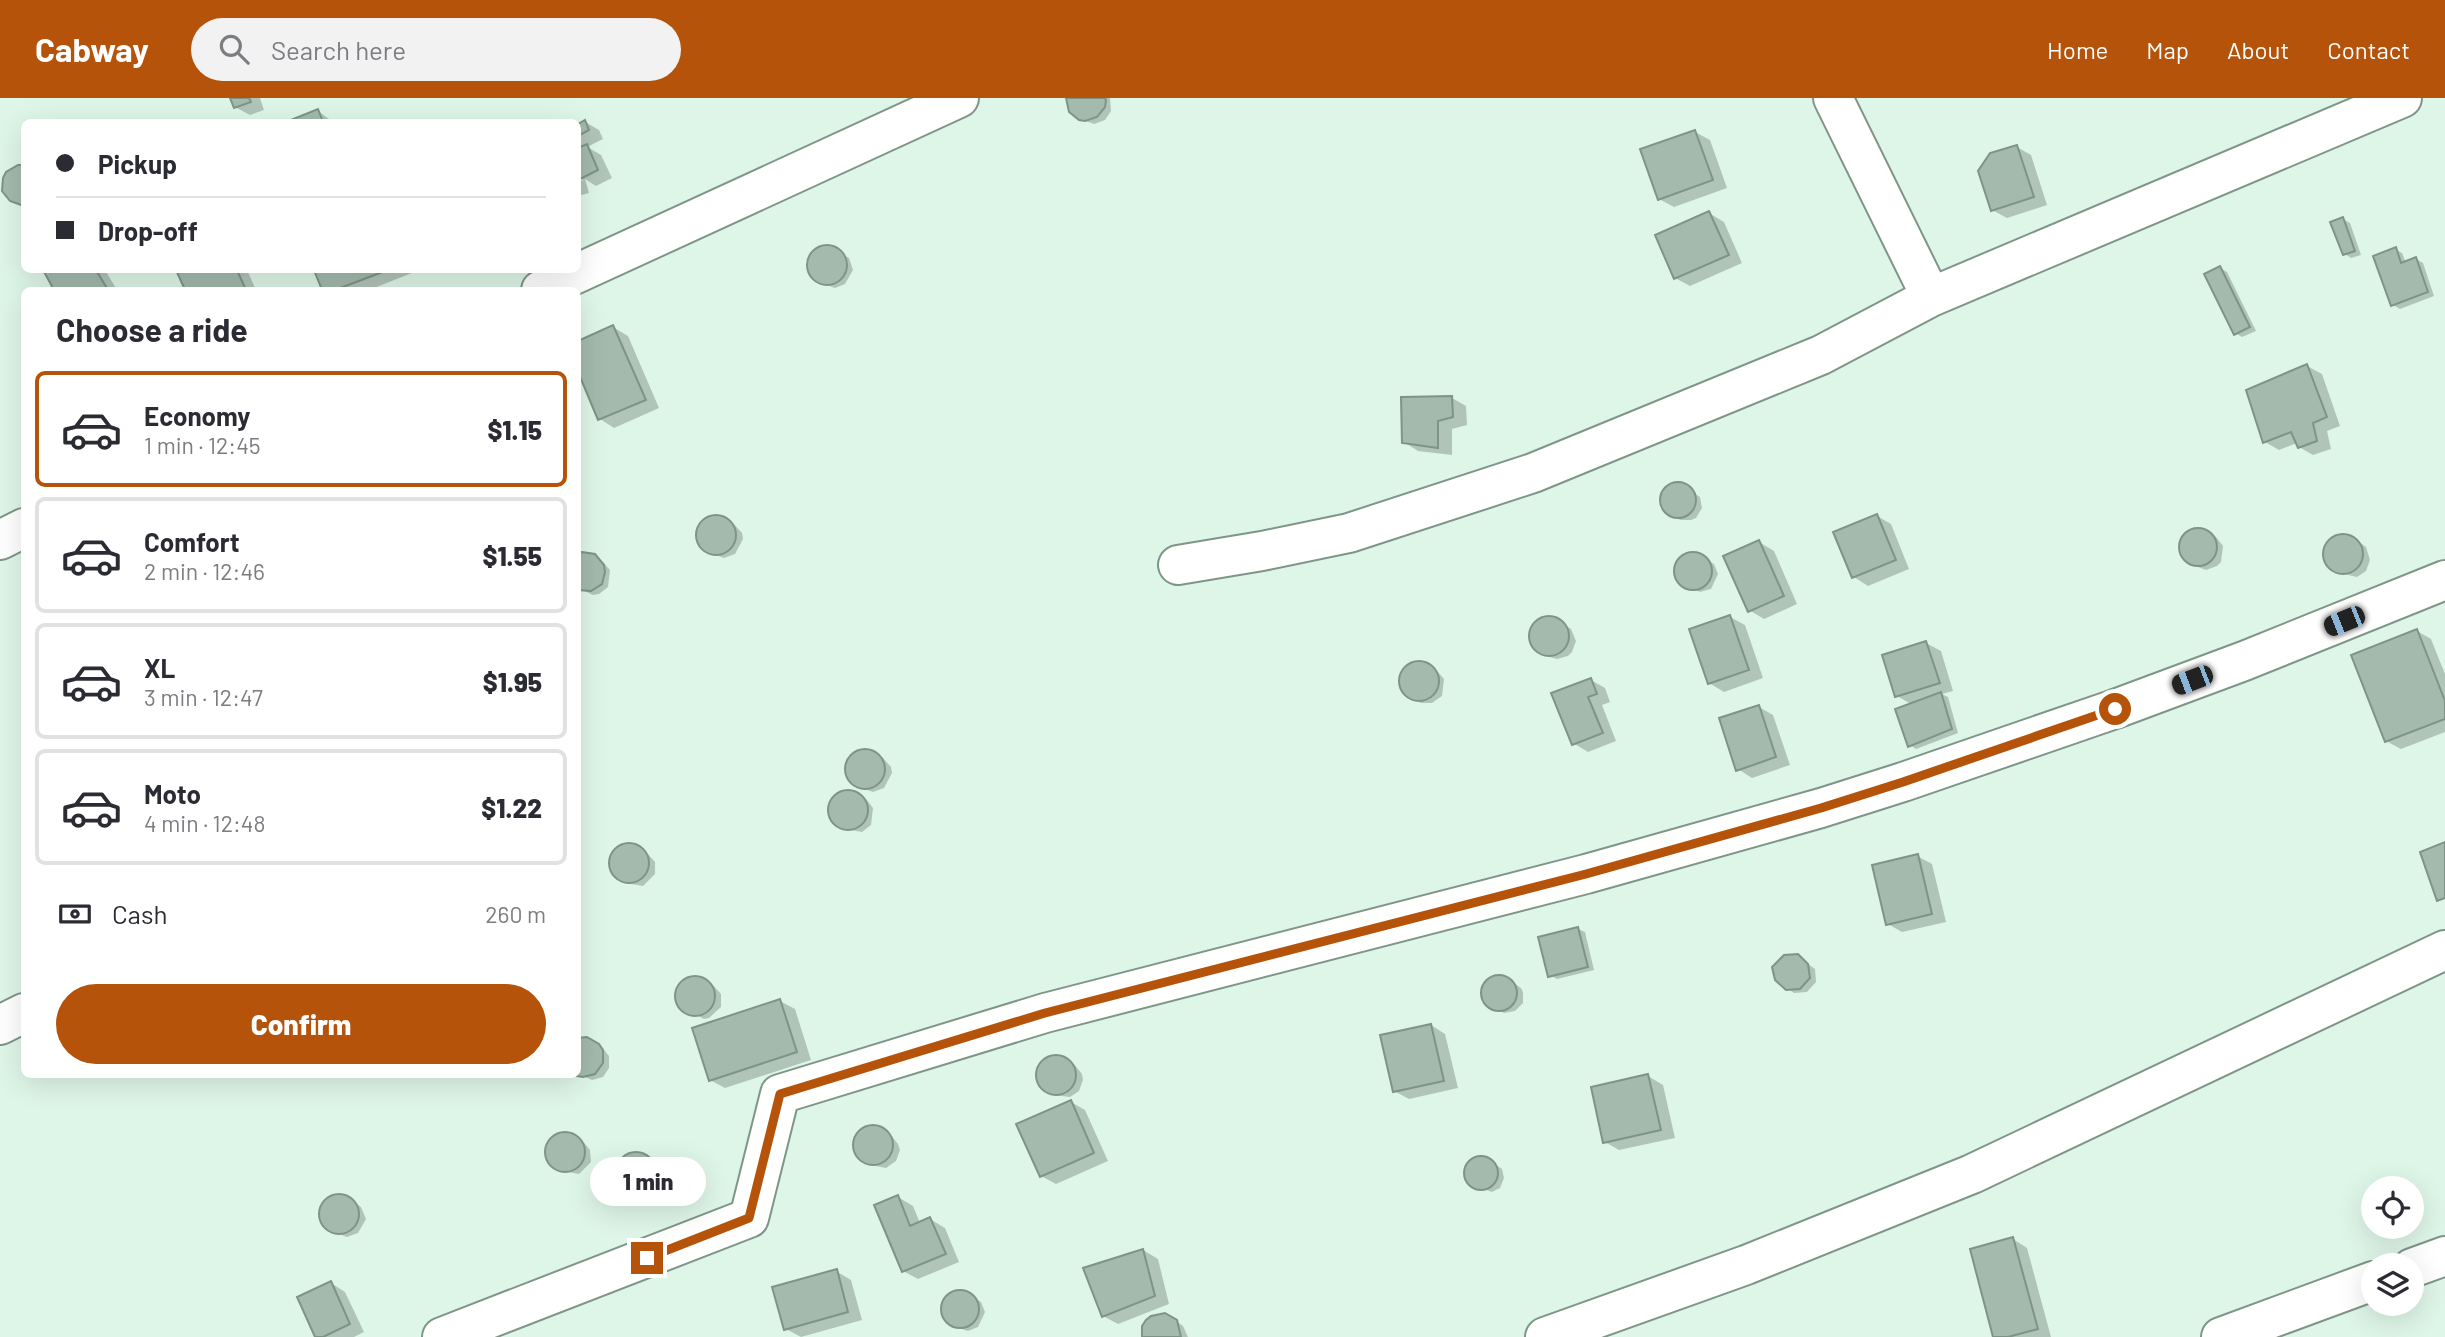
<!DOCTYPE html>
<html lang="en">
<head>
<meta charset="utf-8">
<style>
  :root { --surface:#fff; --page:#f2f2f3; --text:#2b2b33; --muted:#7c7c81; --line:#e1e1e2; --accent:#b45309 }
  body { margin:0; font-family:Barlow,sans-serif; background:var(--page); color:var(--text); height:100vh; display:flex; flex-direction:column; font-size:26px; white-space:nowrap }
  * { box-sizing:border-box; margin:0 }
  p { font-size:23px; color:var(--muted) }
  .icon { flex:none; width:38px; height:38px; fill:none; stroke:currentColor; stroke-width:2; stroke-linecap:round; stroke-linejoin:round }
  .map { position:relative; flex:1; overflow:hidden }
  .sheet { position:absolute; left:21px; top:189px; width:560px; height:791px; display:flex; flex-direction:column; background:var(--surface); border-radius:10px; box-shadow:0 7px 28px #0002 }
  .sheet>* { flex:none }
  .hud { position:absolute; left:21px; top:21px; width:560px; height:154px; border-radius:10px; box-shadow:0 7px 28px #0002; display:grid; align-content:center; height:154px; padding:0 35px; background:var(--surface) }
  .fabs { position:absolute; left:2361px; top:1078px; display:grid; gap:14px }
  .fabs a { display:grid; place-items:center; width:63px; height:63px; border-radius:50%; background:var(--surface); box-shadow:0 7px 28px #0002; font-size:35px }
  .end { position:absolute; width:32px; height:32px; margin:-16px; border:9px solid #b45309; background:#fff; box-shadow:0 0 0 4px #fff }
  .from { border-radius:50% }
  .bubble { position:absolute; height:49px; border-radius:24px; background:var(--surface); box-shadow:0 7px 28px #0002; font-size:23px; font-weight:800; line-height:49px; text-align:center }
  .car { position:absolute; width:21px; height:42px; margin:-21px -10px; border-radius:9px; box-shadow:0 0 5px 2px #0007; background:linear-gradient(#222 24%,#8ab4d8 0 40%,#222 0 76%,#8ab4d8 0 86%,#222 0) }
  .hud b { display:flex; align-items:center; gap:24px; height:66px; font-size:26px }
  .hud b+b { border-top:2px solid var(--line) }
  .hud i { width:18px; height:18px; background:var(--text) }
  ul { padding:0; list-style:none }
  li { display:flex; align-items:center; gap:21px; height:116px; margin:0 14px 10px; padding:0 21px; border:4px solid var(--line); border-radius:10px }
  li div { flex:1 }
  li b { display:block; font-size:26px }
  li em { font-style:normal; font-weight:800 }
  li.selected { border-color:var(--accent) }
  li>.icon { width:63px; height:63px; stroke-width:1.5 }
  h2 { padding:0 35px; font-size:32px; line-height:84px }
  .pay { display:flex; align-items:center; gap:18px; height:77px; padding:0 35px; font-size:26px }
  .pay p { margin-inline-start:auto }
  .cta { display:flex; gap:14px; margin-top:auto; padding:14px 35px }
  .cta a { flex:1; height:80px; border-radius:42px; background:var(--accent); color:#fff; font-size:28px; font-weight:800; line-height:80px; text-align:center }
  header { display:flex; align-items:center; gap:42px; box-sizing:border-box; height:98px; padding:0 35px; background:var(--accent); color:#fff }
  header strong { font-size:33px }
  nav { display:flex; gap:38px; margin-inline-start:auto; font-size:24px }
  .search { width:490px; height:63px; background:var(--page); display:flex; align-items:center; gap:18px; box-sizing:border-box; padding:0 24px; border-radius:38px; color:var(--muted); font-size:26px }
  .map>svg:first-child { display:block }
</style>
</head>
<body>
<header>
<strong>Cabway</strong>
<div class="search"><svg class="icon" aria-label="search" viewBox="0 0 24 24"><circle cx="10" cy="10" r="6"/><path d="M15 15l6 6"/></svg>Search here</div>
<nav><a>Home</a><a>Map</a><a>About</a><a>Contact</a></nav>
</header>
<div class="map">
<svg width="2445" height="1239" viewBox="0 0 2445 1239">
  <rect width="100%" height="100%" fill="#def6e8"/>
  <path fill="#0003" d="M 232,0 L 260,0 L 264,12 L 250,17 L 235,9 Z
    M 1068,0 L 1110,0 L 1111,13 L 1105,22 L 1094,26 L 1083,22 Z
    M 318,13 L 333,24 L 291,24 Z
    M 585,24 L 599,32 L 603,41 L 587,49 L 601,57 L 612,80 L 596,88 L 585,81 L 589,95 L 578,98 L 578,80 L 583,83 L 578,71 L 578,52 L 580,51 L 578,50 L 578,27 Z
    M 1695,34 L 1710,42 L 1727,90 L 1674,109 L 1659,101 Z
    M 2017,49 L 2031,57 L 2047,107 L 2007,120 L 1992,112 Z
    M 1709,115 L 1724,124 L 1742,165 L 1690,188 L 1675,180 Z
    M 2343,121 L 2350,125 L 2361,157 L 2351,160 L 2345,156 Z
    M 824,149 L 829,149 L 849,160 L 853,172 L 845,186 L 835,190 L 824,186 L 816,182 L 809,173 L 812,155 Z
    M 2395,151 L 2402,155 L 2406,165 L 2416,161 L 2423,165 L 2434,198 L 2400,211 L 2393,207 Z
    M 2220,170 L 2227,174 L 2256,233 L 2242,239 L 2235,235 Z
    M 45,172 L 105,172 L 117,192 L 56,192 Z
    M 178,172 L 247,172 L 256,192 L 187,192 Z
    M 316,172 L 404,172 L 405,174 L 408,172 L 417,172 L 417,173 L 369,192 L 324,192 Z
    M 613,229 L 628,238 L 659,310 L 614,330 L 600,321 L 578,270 L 578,245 Z
    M 2307,268 L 2322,276 L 2340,328 L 2327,333 L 2331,351 L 2313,357 L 2299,349 L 2297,345 L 2279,352 L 2265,344 Z
    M 1452,300 L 1466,308 L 1467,327 L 1452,331 L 1452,357 L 1418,353 L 1404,344 Z
    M 1679,386 L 1700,399 L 1702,410 L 1696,420 L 1691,422 L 1680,422 L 1664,411 L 1662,401 L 1665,392 Z
    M 1877,418 L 1891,426 L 1909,471 L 1868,488 L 1854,479 Z
    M 713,419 L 726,421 L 733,425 L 742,435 L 743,441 L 735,456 L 724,460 L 713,456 L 701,448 L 698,437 L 702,425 Z
    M 2197,432 L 2216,439 L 2223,448 L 2221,464 L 2217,468 L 2206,472 L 2195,468 L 2188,464 L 2181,454 L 2182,442 L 2191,433 Z
    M 2341,437 L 2354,440 L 2366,449 L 2370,462 L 2366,473 L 2357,479 L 2340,475 L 2333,471 L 2325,461 L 2325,454 L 2330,443 Z
    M 1759,444 L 1774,453 L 1797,506 L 1764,521 L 1749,512 Z
    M 582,456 L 602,463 L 610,472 L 608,489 L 599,496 L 593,497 L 578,490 L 578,458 Z
    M 1696,456 L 1714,466 L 1718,476 L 1711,491 L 1700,494 L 1682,486 L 1678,481 L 1676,471 L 1685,457 Z
    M 1730,519 L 1745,527 L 1763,580 L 1724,594 L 1709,585 Z
    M 1546,520 L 1559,523 L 1571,531 L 1576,543 L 1572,554 L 1568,558 L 1557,561 L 1546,558 L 1534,549 L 1531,538 L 1535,526 Z
    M 2417,533 L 2431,541 L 2445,576 L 2445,634 L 2401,651 L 2386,643 Z
    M 1926,545 L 1941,553 L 1953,593 L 1942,596 L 1948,599 L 1958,635 L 1916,651 L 1910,647 L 1911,606 L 1897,598 Z
    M 1416,565 L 1436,572 L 1444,581 L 1442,598 L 1432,605 L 1421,605 L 1404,594 L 1400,583 L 1405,571 Z
    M 1591,582 L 1605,590 L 1610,604 L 1602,607 L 1616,643 L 1588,654 L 1573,645 Z
    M 1759,609 L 1773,617 L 1790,667 L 1752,680 L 1738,671 Z
    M 862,653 L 875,655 L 882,659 L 891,669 L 892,675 L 884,690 L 873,694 L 862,690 L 850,682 L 846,670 L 851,659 Z
    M 845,694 L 858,696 L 866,701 L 873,710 L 871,727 L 862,734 L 845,731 L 833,723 L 830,712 L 834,700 Z
    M 626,748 L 639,750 L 646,754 L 655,764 L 655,776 L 643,788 L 626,785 L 615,776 L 611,765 L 616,754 Z
    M 1917,758 L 1932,766 L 1946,824 L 1902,834 L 1888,826 Z
    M 1578,831 L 1585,834 L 1594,872 L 1557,881 L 1550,877 Z
    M 1797,858 L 1815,871 L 1816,884 L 1807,894 L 1794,895 L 1787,890 Z
    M 1494,879 L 1505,879 L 1521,890 L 1523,894 L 1523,905 L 1515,913 L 1504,915 L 1486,905 L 1484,890 L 1486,885 Z
    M 692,880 L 713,887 L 721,896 L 721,909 L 709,920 L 704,921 L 681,909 L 677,898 L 682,886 Z
    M 780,903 L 795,911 L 811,962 L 725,990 L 710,982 Z
    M 1431,927 L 1445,936 L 1458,990 L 1409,1001 L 1394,993 Z
    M 580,941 L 593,943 L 601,948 L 609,958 L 609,970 L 603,979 L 592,982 L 578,976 L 578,942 Z
    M 1053,959 L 1074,966 L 1082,976 L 1083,982 L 1079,993 L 1070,999 L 1053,997 L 1045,992 L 1039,983 L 1039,971 L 1047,961 Z
    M 1648,978 L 1663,987 L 1675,1040 L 1619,1052 L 1605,1044 Z
    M 1071,1004 L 1085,1012 L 1108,1063 L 1056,1086 L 1041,1078 Z
    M 870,1029 L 890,1036 L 898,1046 L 900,1052 L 896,1063 L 886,1070 L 870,1067 L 858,1058 L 855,1047 L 859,1036 Z
    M 562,1035 L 582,1042 L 590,1052 L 591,1064 L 579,1076 L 562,1073 L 555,1069 L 547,1059 L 551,1042 Z
    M 633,1056 L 646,1059 L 658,1067 L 663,1079 L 659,1090 L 644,1097 L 633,1093 L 621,1085 L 618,1074 L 622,1062 Z
    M 1476,1060 L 1486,1060 L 1502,1071 L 1504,1080 L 1500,1090 L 1492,1094 L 1470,1086 L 1465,1077 L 1468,1067 Z
    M 336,1098 L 349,1100 L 361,1109 L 366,1121 L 358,1135 L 347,1139 L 336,1135 L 324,1127 L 321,1116 L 325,1104 Z
    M 898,1099 L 913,1108 L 920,1125 L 930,1121 L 945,1130 L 959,1164 L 918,1181 L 903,1173 Z
    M 2013,1141 L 2027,1150 L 2051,1239 L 1995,1239 Z
    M 1143,1152 L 1158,1161 L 1169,1206 L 1118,1226 L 1103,1218 Z
    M 836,1173 L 851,1182 L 862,1222 L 801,1239 L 786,1231 Z
    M 331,1185 L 345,1194 L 364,1234 L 354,1239 L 317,1239 Z
    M 957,1194 L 968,1196 L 981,1204 L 985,1214 L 978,1229 L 968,1233 L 956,1229 L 945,1221 L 942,1210 L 947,1199 Z
    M 1171,1219 L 1183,1228 L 1188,1239 L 1144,1239 Z"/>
  <path fill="#a3baad" stroke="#7e9487" stroke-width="2" d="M 230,0 L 249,0 L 251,4 L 234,10 Z
    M 1066,0 L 1105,0 L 1106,2 L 1105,9 L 1097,19 L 1085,23 L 1079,22 L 1069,14 Z
    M 318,11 L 323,24 L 286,24 Z
    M 585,22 L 589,32 L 578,38 L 578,26 Z
    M 1695,32 L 1713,82 L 1658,102 L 1640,51 Z
    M 587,46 L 598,72 L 580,81 L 578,76 L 578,50 Z
    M 2017,47 L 2034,99 L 1991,113 L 1978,73 L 1990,55 Z
    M 18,67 L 24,67 L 24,107 L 21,107 L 10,103 L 2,93 L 3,80 L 6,74 Z
    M 1709,113 L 1729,157 L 1674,181 L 1655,137 Z
    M 2343,119 L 2355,153 L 2343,157 L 2330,124 Z
    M807 167a20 20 0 1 1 40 0a20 20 0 1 1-40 0Z
    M 2396,149 L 2401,165 L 2416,159 L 2428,194 L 2391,208 L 2373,158 Z
    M 2220,168 L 2250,229 L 2234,237 L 2204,176 Z
    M 43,172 L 96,172 L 108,192 L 54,192 Z
    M 176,172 L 237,172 L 246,192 L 185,192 Z
    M 314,172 L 388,172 L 335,192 L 322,192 Z
    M 613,227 L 646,302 L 598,322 L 578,274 L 578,243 Z
    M 2307,266 L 2327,319 L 2313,325 L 2317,343 L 2298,350 L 2291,334 L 2263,345 L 2246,292 Z
    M 1452,298 L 1453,319 L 1438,323 L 1438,350 L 1402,345 L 1401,299 Z
    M1660 402a18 18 0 1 1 36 0a18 18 0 1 1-36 0Z
    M 1877,416 L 1896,462 L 1852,480 L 1833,434 Z
    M696 437a20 20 0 1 1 40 0a20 20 0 1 1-40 0Z
    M2179 449a19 19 0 1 1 38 0a19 19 0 1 1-38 0Z
    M2323 456a20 20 0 1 1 40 0a20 20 0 1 1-40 0Z
    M 1759,442 L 1784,498 L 1748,514 L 1723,458 Z
    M 582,454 L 595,456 L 604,467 L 605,474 L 602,486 L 591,493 L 578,492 L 578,455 Z
    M1674 473a19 19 0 1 1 38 0a19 19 0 1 1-38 0Z
    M 1730,517 L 1749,572 L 1708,586 L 1689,531 Z
    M1529 538a20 20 0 1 1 40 0a20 20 0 1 1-40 0Z
    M 2417,531 L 2445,603 L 2445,621 L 2385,644 L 2351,557 Z
    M 1926,543 L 1940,585 L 1895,599 L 1882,557 Z
    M1399 583a20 20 0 1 1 40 0a20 20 0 1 1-40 0Z
    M 1591,580 L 1597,596 L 1588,599 L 1603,635 L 1572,647 L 1551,595 Z
    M 1941,594 L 1952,631 L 1908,649 L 1895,611 Z
    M 1759,607 L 1776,659 L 1736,673 L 1719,620 Z
    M845 671a20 20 0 1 1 40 0a20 20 0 1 1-40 0Z
    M828 712a20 20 0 1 1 40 0a20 20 0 1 1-40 0Z
    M 2445,744 L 2445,800 L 2437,803 L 2420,754 Z
    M609 765a20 20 0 1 1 40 0a20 20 0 1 1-40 0Z
    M 1918,756 L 1932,816 L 1886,827 L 1872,767 Z
    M 1578,829 L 1588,869 L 1548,879 L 1538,839 Z
    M 1798,856 L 1808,866 L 1810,880 L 1800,891 L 1786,892 L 1775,882 L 1772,869 L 1784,857 Z
    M1481 895a18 18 0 1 1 36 0a18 18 0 1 1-36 0Z
    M675 898a20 20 0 1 1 40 0a20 20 0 1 1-40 0Z
    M 780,901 L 797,954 L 709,983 L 692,930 Z
    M 1431,926 L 1444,983 L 1393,994 L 1380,937 Z
    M 587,939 L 599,946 L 603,952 L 603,965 L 595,976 L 583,979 L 577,978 L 574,976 L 578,976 L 578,940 Z
    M1036 977a20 20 0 1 1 40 0a20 20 0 1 1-40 0Z
    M 1648,976 L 1661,1032 L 1603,1045 L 1591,989 Z
    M 1071,1002 L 1094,1055 L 1040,1079 L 1016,1026 Z
    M853 1047a20 20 0 1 1 40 0a20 20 0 1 1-40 0Z
    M545 1054a20 20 0 1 1 40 0a20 20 0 1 1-40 0Z
    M616 1074a20 20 0 1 1 40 0a20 20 0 1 1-40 0Z
    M1464 1075a17 17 0 1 1 34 0a17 17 0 1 1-34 0Z
    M319 1116a20 20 0 1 1 40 0a20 20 0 1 1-40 0Z
    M 898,1097 L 910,1128 L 930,1119 L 946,1156 L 902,1174 L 874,1107 Z
    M 2013,1139 L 2038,1231 L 2008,1239 L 1993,1239 L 1970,1151 Z
    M 1143,1151 L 1155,1198 L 1102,1219 L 1083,1170 Z
    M 837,1171 L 848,1214 L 784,1232 L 772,1189 Z
    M 331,1183 L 350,1226 L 323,1239 L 315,1239 L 297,1199 Z
    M941 1211a19 19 0 1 1 38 0a19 19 0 1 1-38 0Z
    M 1165,1215 L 1177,1222 L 1181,1239 L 1142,1239 L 1142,1228 L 1146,1222 L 1151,1218 Z"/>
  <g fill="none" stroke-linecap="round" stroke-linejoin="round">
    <defs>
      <path id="minor" d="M 1833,0 L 1931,199
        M 541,192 L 959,0
        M 0,442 L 24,430
        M 1178,467 L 1262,453 L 1349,435 L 1533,375 L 1821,257 L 1931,199 L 2402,0
        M 0,927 L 24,915
        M 2412,1170 L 2445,1158
        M 442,1239 L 749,1120 L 780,996 L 1045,915 L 1586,776 L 1821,710 L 1903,684 L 2115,611 L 2244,563 L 2445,482
        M 1545,1239 L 1746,1167 L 1972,1076 L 2445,852
        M 2221,1239 L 2373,1183"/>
    </defs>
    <use href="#minor" stroke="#7f9588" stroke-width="42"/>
    <use href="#minor" stroke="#fff" stroke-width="38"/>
  </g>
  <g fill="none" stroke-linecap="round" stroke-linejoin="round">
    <path stroke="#b45309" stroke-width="9" d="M 647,1160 L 749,1120 L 780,996 L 1045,915 L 1586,776 L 1821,710 L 1903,684 L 2115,611"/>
  </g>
</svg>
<div class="fabs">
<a><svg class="icon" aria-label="locate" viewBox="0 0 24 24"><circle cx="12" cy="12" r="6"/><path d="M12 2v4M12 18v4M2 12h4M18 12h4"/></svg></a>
<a><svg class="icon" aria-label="layers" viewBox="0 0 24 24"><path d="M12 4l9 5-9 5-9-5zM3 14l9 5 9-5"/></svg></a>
</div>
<i class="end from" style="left:2115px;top:611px"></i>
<i class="end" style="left:647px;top:1160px"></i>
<div class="bubble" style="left:590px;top:1059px;width:116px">1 min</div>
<i class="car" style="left:2344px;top:523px;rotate:248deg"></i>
<i class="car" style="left:2192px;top:582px;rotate:249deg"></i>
<div class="hud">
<b><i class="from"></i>Pickup</b>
<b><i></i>Drop-off</b>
</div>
<section class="sheet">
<h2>Choose a ride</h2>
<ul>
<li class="selected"><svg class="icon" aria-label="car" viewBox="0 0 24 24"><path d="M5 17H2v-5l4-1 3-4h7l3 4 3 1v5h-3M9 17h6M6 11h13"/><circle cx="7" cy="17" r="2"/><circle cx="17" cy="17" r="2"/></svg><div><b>Economy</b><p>1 min · 12:45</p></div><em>$1.15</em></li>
<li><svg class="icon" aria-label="car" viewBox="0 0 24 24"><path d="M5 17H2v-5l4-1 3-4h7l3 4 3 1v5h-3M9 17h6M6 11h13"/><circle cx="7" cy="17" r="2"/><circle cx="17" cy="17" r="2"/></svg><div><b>Comfort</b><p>2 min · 12:46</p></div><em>$1.55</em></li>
<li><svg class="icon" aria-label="car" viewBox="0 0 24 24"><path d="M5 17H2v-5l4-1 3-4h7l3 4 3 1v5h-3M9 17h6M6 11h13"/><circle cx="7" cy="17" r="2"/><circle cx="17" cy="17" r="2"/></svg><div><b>XL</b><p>3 min · 12:47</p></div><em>$1.95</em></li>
<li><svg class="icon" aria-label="car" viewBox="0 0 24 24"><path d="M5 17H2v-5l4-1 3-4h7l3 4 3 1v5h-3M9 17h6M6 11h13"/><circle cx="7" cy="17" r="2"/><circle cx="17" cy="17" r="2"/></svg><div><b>Moto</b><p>4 min · 12:48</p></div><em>$1.22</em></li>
</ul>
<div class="pay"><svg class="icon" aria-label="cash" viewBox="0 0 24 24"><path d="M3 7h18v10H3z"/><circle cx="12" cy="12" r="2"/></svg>Cash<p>260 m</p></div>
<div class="cta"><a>Confirm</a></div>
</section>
</div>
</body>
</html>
